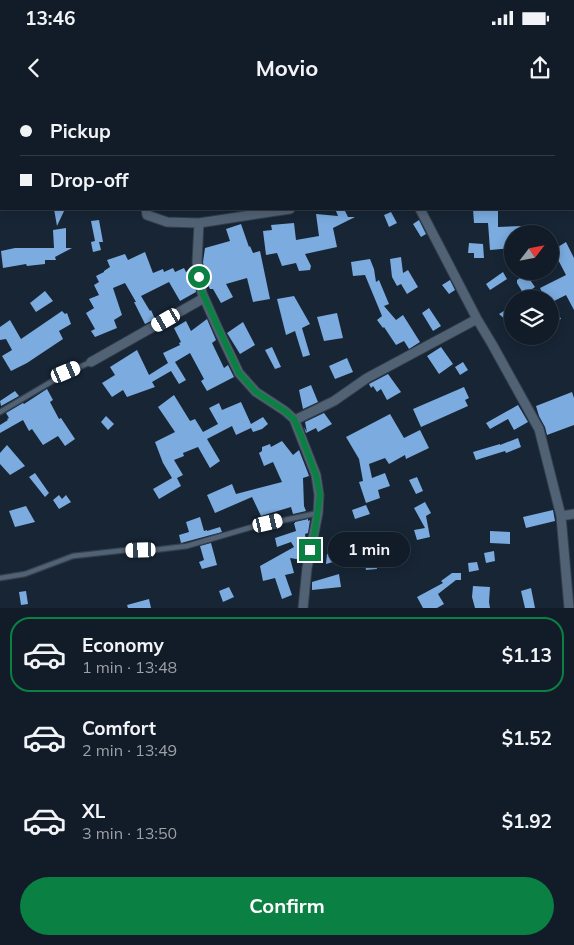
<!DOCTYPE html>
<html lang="en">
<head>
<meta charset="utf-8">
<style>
  :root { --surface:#111c28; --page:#1a2530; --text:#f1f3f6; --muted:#9ca1a8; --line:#303a45; --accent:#0b8043 }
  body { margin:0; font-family:Mulish,sans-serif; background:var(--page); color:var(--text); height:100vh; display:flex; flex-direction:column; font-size:19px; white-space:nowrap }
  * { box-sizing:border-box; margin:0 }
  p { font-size:16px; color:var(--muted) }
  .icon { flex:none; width:28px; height:28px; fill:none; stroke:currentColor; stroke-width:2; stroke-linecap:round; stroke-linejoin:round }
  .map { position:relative; height:508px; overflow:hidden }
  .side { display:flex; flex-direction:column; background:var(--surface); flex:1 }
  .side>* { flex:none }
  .guide { position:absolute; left:0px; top:0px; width:575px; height:110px; box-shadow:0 2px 12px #0003,0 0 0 1px var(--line); display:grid; align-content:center; height:110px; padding:0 20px; background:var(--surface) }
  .needle { width:32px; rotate:58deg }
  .fabs { position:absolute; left:504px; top:125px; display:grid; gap:10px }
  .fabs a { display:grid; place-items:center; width:55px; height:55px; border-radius:50%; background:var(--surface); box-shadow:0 2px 12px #0003,0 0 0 1px var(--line); font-size:25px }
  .end { position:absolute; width:22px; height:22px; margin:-11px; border:6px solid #0b8043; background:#fff; box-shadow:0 0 0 2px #fff }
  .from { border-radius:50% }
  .bubble { position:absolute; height:35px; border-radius:18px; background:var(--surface); box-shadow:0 2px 12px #0003,0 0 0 1px var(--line); font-size:16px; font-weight:700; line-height:35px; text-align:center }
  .car { position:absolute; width:15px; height:30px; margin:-15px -8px; border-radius:6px; box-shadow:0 0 4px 1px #0007; background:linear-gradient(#fff 24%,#345 0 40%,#fff 0 76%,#345 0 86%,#fff 0) }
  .guide b { display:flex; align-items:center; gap:18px; height:48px; font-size:19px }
  .guide b+b { border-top:1px solid var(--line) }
  .guide i { width:12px; height:12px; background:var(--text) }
  ul { padding:9px 0 0; list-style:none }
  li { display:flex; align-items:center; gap:15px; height:75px; margin:0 10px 8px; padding:0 10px; border:2px solid transparent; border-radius:20px }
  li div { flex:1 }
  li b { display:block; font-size:19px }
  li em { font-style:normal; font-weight:700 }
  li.current { border-color:var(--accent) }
  li>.icon { width:45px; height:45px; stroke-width:1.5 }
  .button { display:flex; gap:10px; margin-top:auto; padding:10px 20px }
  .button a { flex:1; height:58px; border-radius:30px; background:var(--accent); color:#fff; font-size:20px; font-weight:700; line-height:58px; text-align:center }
  .status { display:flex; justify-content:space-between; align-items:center; height:35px; padding:0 25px; background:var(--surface); direction:ltr }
  .status svg { height:14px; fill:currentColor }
  header { display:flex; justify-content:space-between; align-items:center; height:65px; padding:0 20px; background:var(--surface); font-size:22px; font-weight:700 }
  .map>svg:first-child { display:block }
</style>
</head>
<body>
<div class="status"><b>13:46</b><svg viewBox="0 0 49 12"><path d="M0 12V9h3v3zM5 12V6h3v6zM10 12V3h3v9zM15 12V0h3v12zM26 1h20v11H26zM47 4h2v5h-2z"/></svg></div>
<header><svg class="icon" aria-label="back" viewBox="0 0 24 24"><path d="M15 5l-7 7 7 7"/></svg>Movio<svg class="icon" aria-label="share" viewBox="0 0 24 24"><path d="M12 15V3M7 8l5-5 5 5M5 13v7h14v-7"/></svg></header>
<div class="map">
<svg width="574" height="508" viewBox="0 0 574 508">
  <rect width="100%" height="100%" fill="#172535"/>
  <path fill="#7babdf" d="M 54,109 L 65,109 L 57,126 Z
    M 340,109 L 344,109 L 348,117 L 355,117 L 333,128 L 337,147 L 305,154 L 311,166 L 310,170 L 299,171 L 296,163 L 282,166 L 277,153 L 266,155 L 263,131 L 272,130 L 271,125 L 294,123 L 296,140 L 319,136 L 316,114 L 338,116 L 336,111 Z
    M 473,109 L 498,109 L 498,127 L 523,126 L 524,134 L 512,134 L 512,148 L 490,150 L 488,123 L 474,123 Z
    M 391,112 L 397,123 L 389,127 L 384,115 Z
    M 99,120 L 103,142 L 99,142 L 101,150 L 93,152 L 91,142 L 95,141 L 91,121 Z
    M 419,120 L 426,134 L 421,137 L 413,124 Z
    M 241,124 L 249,147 L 250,146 L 253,153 L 260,151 L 270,199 L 253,202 L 247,178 L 226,184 L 233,197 L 221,203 L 213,189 L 210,189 L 208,185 L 207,186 L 203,162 L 205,148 L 230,141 L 226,129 Z
    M 66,128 L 66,148 L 72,148 L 55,157 L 56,160 L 45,160 L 45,164 L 27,166 L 26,164 L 3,168 L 1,151 L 15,148 L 54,148 L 53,130 Z
    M 566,142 L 574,158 L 574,210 L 566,195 L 552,202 L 561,219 L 550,223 L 550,199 L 545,199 L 540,188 L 566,175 L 553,150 Z
    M 469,143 L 483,144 L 484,158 L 474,158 L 474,153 L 468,153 Z
    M 145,152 L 153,173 L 163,169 L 164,172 L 173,168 L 175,172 L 184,168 L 186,172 L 192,169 L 196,192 L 180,201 L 169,182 L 141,196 L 150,211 L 151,210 L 155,219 L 145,224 L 134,202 L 136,202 L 125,183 L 113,188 L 122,215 L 114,220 L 117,228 L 95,237 L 91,231 L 95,229 L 86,213 L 94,208 L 89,199 L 99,195 L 94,185 L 99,182 L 96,176 L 104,172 L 104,171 L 110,167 L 107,160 L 125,154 L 128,160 Z
    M 401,157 L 403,173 L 408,170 L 418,187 L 407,194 L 401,184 L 397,186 L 392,177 L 390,159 Z
    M 370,159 L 374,169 L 376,182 L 379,180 L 389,204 L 384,206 L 396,220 L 403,215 L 420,242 L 409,249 L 404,241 L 396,245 L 384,227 L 383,228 L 377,220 L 382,216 L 365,175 L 353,176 L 351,162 Z
    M 503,172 L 507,179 L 490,190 L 486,184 Z
    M 526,174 L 535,187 L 526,193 L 523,193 L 517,183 L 517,180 Z
    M 450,180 L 455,190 L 449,194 L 442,185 Z
    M 45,191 L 53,201 L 36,212 L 30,203 Z
    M 294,196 L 310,224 L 302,228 L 310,255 L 303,257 L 295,231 L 286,235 L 277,199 Z
    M 512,206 L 512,219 L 507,221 L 499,214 Z
    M 429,208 L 441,226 L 433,231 L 422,213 Z
    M 62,211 L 65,214 L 67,213 L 71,224 L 59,231 L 63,239 L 27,263 L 11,271 L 2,256 L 12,250 L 6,239 L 0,240 L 0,227 L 10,220 L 21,239 Z
    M 337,213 L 343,238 L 324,241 L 317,217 Z
    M 207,219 L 216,240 L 212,243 L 224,268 L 228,265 L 234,277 L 207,291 L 201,281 L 204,279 L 190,253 L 175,262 L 186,280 L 179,284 L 171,271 L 152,282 L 155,287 L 127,297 L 123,290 L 112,297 L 102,283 L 115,275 L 110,267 L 137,250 L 149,275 L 168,263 L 163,253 L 180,245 L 179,243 L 181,242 L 174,228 L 186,221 L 191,231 Z
    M 243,222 L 255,245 L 240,254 L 227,233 Z
    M 272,247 L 281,267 L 275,269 L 265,250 Z
    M 441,247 L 453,264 L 439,274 L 427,256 Z
    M 347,258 L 353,272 L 335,279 L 329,266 Z
    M 463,262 L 468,270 L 460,275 L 455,267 Z
    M 388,274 L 401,292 L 387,300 L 381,289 L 377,292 L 373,286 L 371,288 L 369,284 Z
    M 311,285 L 318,302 L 303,309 L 299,290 Z
    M 464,287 L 469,298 L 465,300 L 468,306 L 421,327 L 413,309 Z
    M 47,289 L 53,300 L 50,302 L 59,319 L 61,318 L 75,339 L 65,346 L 58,336 L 43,345 L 32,329 L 29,331 L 23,320 L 0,333 L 0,325 L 8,320 L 7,319 L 9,318 L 6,313 L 23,303 L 24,304 Z
    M 15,291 L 19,296 L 1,306 L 0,301 Z
    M 572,292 L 574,298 L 574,325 L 547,335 L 545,327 L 539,316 L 536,306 Z
    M 174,295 L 190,321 L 195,319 L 203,332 L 218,324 L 209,308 L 219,303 L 222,310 L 241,302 L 251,324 L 263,317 L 268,324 L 262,329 L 253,332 L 251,328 L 236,335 L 232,326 L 207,339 L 220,361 L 210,368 L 198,347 L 183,353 L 184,356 L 174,360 L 183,375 L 177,378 L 181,386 L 159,399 L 153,389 L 172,378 L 163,363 L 155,342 L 175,332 L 158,307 Z
    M 518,305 L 528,322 L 514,330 L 508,319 L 490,329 L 486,323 Z
    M 324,313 L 332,324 L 318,332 L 316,328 L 306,333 L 304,327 L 307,332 L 305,322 Z
    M 390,314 L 404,338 L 420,330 L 429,348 L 406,359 L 405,355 L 389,364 L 385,358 L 369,364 L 372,378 L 385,373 L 390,386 L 378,390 L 380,398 L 366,403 L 359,382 L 363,381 L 359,359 L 346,337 Z
    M 106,316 L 114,324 L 108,330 L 101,322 Z
    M 518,338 L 521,347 L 506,353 L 505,351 L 476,360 L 473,352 L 500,344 L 500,345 Z
    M 282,341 L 293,355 L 299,350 L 308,373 L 309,376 L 303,378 L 304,406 L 306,411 L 293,414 L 291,407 L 261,416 L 252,397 L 215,413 L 207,395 L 232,384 L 236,394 L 282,382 L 273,362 L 264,366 L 259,353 L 262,351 L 262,347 L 270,344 L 271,347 Z
    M 7,345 L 25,366 L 10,375 L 0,364 L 0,353 Z
    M 35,373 L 49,393 L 45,397 L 29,377 Z
    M 417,377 L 423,391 L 416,394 L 409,380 Z
    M 59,395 L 62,399 L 66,395 L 71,402 L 59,409 L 53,400 Z
    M 425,402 L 431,413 L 426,416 L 430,437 L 417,440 L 414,430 L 425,428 L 414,408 Z
    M 366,405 L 370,414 L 355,419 L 352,410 Z
    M 26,406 L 35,422 L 15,427 L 9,411 Z
    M 553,410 L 555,421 L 526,428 L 523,417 Z
    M 200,417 L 204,431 L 207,430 L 207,431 L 220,427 L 222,432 L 181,443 L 179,435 L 189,432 L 186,422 Z
    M 308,419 L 308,421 L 310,420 L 308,433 L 305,434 L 306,441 L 302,460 L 290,458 L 294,473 L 285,475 L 292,495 L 282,499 L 275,478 L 263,481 L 260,466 L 294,447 L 291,442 L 277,447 L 275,438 L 296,431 L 294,423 L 295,423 L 295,422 Z
    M 490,431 L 510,432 L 510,444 L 490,443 Z
    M 361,435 L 363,445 L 354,446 L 356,458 L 340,460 L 326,464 L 327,454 L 334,454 L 332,439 Z
    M 211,443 L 217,465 L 202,469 L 199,462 L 204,460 L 200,446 Z
    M 494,451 L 495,461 L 486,463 L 484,453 Z
    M 375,458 L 377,469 L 366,470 L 364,459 Z
    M 477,462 L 479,470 L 469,472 L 468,463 Z
    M 452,473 L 461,473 L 461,480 L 456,480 L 438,494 L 444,504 L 437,508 L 423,508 L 417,497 L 443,483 L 441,481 Z
    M 339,474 L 341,487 L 312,490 L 312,482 Z
    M 473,486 L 490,487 L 489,502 L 490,508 L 475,508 L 472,497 Z
    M 229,487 L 234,497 L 223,502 L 219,491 Z
    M 531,488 L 535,508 L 525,508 L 521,491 Z
    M 26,491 L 28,504 L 21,505 L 19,492 Z
    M 149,499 L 151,508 L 128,508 L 127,505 Z"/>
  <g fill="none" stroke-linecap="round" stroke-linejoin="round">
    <defs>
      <path id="lane" d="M 0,312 L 66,273 L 91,262
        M 0,478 L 25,474 L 73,456 L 127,450 L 154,450 L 187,446 L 252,427 L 318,413"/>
      <path id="street" d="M 381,0 L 382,1
        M 216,1 L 217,1
        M 264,1 L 268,0
        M 0,6 L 1,6
        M 146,109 L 147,115 L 167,122 L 199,123 L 290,109
        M 420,109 L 477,219 L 492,244 L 539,329 L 561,416 L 569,508
        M 199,123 L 197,162 L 202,193 L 218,229 L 239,273 L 256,292 L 285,311 L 294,319 L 316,375 L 319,395 L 318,413 L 307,468 L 303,508
        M 91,262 L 204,198
        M 299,318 L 334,301 L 367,278 L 477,219
        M 561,416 L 574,414"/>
    </defs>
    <use href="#lane" stroke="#343f4c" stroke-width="7"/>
    <use href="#street" stroke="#343f4c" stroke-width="11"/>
    <use href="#lane" stroke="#526275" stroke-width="4.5"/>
    <use href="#street" stroke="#526275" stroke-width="9"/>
  </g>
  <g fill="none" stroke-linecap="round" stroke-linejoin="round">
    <path stroke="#0b8043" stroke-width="6" d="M 199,177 L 202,192 L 239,273 L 256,292 L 285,311 L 294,319 L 302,338 L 316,375 L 320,395 L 315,431 L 310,450"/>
  </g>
</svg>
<div class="fabs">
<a><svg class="needle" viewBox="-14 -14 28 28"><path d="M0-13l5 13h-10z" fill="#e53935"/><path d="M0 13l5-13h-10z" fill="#9ca1a8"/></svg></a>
<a><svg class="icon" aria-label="layers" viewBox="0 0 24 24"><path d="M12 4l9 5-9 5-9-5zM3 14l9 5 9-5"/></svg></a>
</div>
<i class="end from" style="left:199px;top:177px"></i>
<i class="end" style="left:310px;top:450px"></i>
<div class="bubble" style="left:328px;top:432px;width:82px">1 min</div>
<i class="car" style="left:166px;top:220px;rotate:240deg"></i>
<i class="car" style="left:66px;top:272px;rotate:67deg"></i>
<i class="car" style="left:268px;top:423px;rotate:77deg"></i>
<i class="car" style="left:141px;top:450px;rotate:268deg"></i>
<div class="guide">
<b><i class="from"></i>Pickup</b>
<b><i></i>Drop-off</b>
</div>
</div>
<section class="side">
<ul>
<li class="current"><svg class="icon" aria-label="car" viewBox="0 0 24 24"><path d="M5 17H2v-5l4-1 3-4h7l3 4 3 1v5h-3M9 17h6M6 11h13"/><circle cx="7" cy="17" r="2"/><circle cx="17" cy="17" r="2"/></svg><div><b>Economy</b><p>1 min · 13:48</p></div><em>$1.13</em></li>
<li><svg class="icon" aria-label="car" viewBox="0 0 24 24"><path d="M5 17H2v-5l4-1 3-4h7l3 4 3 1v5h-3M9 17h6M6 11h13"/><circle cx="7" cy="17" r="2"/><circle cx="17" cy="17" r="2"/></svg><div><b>Comfort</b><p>2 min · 13:49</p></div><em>$1.52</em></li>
<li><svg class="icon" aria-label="car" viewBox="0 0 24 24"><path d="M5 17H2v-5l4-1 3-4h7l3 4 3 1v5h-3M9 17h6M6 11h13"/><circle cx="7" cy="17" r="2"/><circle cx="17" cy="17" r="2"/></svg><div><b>XL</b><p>3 min · 13:50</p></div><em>$1.92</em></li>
</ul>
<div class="button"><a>Confirm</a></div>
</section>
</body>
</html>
